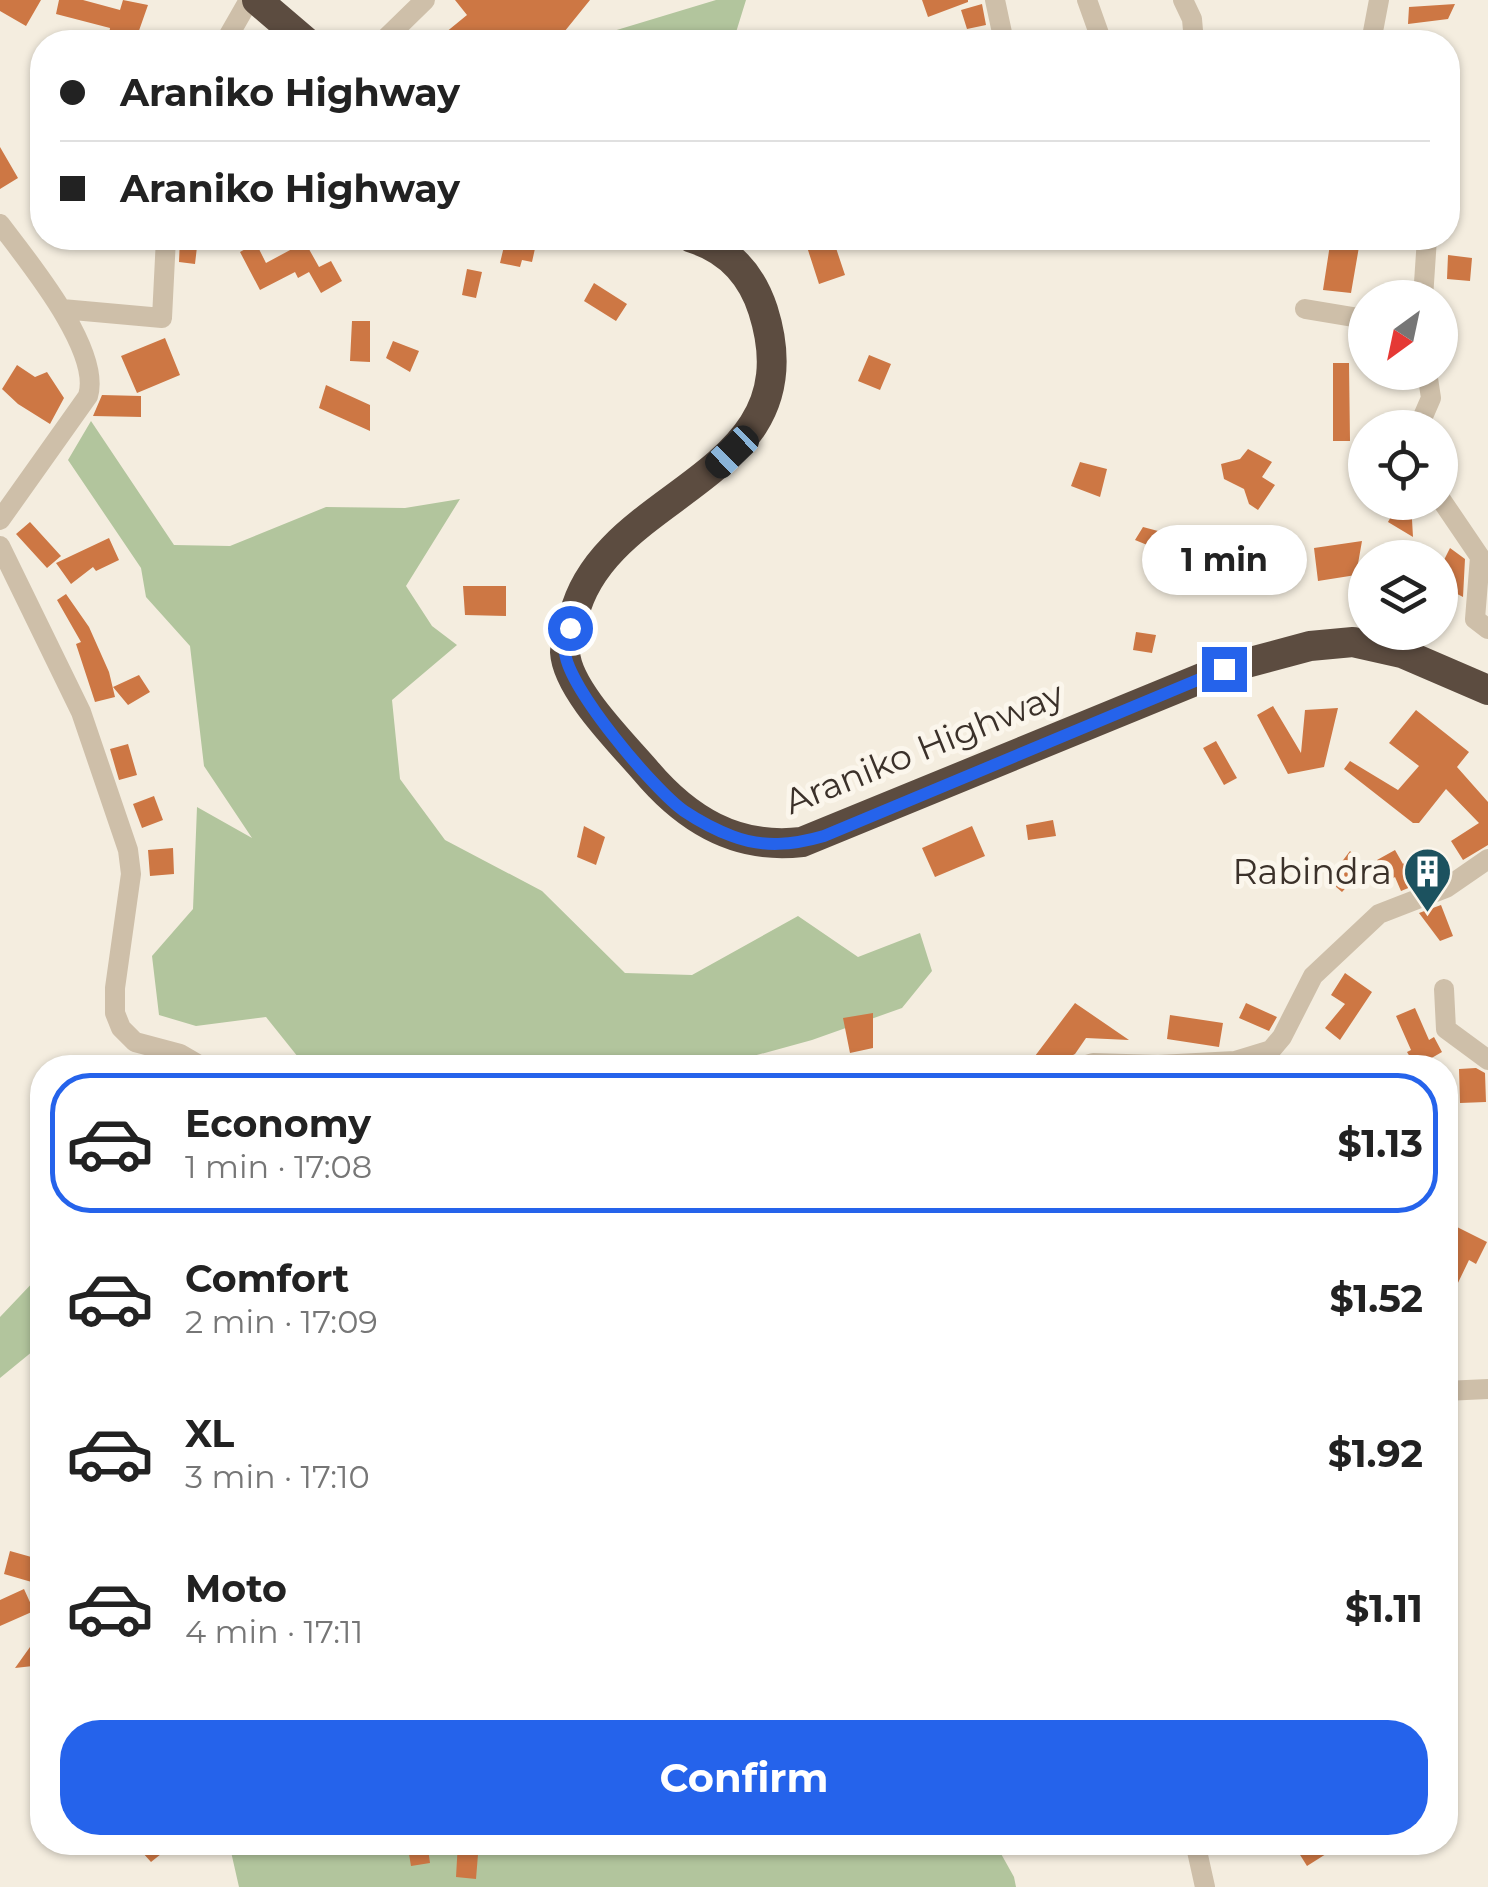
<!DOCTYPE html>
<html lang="en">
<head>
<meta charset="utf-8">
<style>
  :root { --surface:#fff; --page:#f2f2f2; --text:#222; --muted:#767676; --line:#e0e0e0; --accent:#2563eb }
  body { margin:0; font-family:Montserrat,sans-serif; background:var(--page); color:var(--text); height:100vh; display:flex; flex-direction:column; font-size:38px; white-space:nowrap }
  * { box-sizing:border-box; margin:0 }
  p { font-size:32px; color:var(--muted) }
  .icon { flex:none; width:55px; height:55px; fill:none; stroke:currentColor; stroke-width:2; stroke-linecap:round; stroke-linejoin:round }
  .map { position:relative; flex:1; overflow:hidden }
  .details { position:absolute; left:30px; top:1055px; width:1428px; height:800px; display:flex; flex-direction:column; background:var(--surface); border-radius:40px; box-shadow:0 2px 8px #0004 }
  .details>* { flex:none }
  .banner { position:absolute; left:30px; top:30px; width:1430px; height:220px; border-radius:40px; box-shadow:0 2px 8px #0004; display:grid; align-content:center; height:220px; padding:0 30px; background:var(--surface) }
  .needle { width:65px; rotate:213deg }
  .fabs { position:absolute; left:1348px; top:280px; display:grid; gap:20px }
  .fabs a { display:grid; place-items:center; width:110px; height:110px; border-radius:50%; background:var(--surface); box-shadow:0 2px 8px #0004; font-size:50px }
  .end { position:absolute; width:45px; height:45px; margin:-22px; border:12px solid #2563eb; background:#fff; box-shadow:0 0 0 5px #fff }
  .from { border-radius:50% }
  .bubble { position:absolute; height:70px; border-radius:35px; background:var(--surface); box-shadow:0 2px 8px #0004; font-size:32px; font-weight:700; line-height:70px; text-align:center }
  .car { position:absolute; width:30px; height:60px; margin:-30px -15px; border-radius:12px; box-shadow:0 0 8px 2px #0007; background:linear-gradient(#222 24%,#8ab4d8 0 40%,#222 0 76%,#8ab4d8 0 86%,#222 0) }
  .banner b { display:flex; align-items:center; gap:35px; height:95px; font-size:38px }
  .banner b+b { border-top:2px solid var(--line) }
  .banner i { width:25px; height:25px; background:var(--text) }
  ul { padding:18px 0 0; list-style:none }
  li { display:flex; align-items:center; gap:30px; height:140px; margin:0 20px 15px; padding:0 10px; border:5px solid transparent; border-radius:40px }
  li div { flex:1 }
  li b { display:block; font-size:38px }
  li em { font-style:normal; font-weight:700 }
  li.selected { border-color:var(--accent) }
  li>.icon { width:90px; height:90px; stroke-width:1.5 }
  .button { display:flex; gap:20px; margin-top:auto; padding:20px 30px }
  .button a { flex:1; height:115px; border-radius:40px; background:var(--accent); color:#fff; font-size:40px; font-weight:700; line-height:115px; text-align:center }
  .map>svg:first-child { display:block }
</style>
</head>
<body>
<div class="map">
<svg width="1488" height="1887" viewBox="0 0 1488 1887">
  <rect width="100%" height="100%" fill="#f4eddf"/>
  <path fill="#b2c59d" d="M 716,0 L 746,0 L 733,42 L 577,42 Z
    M 91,421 L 174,545 L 230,546 L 326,507 L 405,508 L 460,499 L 406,586 L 432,626 L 457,645 L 392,700 L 400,779 L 445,840 L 542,891 L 625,973 L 692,975 L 798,916 L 858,957 L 920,933 L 932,971 L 902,1008 L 812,1040 L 713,1067 L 306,1067 L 266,1017 L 196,1026 L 159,1015 L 152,956 L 193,909 L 197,807 L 252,838 L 204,766 L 190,646 L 146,597 L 141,568 L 68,460 Z
    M 38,1277 L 42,1279 L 42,1356 L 33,1351 L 0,1378 L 0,1317 Z
    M 229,1843 L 995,1843 L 1014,1877 L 1016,1887 L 239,1887 Z"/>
  <path fill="#cd7744" d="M 0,0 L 41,0 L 26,26 L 0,11 Z
    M 59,0 L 83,0 L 120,10 L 123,0 L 148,5 L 135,42 L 108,42 L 110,28 L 56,14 Z
    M 455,0 L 590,0 L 556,42 L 528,42 L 513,30 L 498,42 L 434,42 L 467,15 Z
    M 922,0 L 968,0 L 968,2 L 928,17 Z
    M 982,4 L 986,25 L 967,29 L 961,10 Z
    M 1455,4 L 1448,19 L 1408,24 L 1409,7 Z
    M 0,147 L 18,178 L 0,189 Z
    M 180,238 L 198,238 L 195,264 L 179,262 Z
    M 506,238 L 536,244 L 532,262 L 522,260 L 520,267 L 500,263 Z
    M 1331,238 L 1360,241 L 1351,293 L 1323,290 Z
    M 833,239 L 845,275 L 819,284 L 807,247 Z
    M 305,242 L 319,267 L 331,261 L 342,281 L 321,293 L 309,272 L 298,278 L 295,272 L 260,290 L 240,252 L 256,243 L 266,263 Z
    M 1448,255 L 1472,258 L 1470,281 L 1447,279 Z
    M 467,269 L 482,272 L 476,298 L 462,295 Z
    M 594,283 L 627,304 L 616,321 L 584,301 Z
    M 352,321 L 370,321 L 370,362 L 350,361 Z
    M 165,338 L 180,375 L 137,393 L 121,356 Z
    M 393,341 L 419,351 L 410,372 L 386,358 Z
    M 869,355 L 891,364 L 880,390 L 858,381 Z
    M 1333,363 L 1349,363 L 1350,441 L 1333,441 Z
    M 17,365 L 35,377 L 47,372 L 64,398 L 50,424 L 18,404 L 2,389 Z
    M 326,385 L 370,405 L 370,431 L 319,408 Z
    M 102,395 L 141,396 L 141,417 L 93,416 Z
    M 1248,449 L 1272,462 L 1262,477 L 1275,485 L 1258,510 L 1249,504 L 1244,489 L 1224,479 L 1221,464 L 1240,459 Z
    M 1080,462 L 1107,469 L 1100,497 L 1071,486 Z
    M 1399,502 L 1411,502 L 1413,537 L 1388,522 Z
    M 30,522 L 61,556 L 47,568 L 16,534 Z
    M 1143,527 L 1158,531 L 1157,549 L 1135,540 Z
    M 109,538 L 119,560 L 96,571 L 93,567 L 71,584 L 56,563 Z
    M 1362,541 L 1356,575 L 1318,581 L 1314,548 Z
    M 1450,548 L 1465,559 L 1463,597 L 1440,585 L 1440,568 Z
    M 463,586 L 506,586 L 506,616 L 465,615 Z
    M 66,594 L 89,627 L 109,672 L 115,697 L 95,702 L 76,644 L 81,642 L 57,600 Z
    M 1136,632 L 1156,635 L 1152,653 L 1133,650 Z
    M 139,675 L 150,692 L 128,705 L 113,687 Z
    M 1273,706 L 1301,753 L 1305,710 L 1338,708 L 1324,767 L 1288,774 L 1257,715 Z
    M 1416,710 L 1469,752 L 1457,767 L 1488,802 L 1488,845 L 1463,860 L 1451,841 L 1479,823 L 1446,789 L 1419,823 L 1413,823 L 1344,769 L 1350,761 L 1398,790 L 1419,766 L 1389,743 Z
    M 1216,741 L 1237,778 L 1224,785 L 1203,748 Z
    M 128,744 L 137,775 L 119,780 L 110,749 Z
    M 154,796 L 163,820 L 142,828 L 133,804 Z
    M 1053,820 L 1056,836 L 1028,840 L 1026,825 Z
    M 584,826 L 605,837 L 596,865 L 577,857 Z
    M 972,826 L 985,856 L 935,877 L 922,848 Z
    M 173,848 L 174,874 L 150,876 L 148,850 Z
    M 1395,850 L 1403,864 L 1411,858 L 1428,880 L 1401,891 L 1395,877 L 1392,879 L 1377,860 Z
    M 1350,851 L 1366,866 L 1342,892 L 1328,880 Z
    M 1441,905 L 1453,936 L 1440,941 L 1419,913 Z
    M 1345,973 L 1372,992 L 1340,1040 L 1325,1028 L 1345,1004 L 1331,995 Z
    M 1075,1003 L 1129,1040 L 1086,1038 L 1075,1054 L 1065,1059 L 1063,1068 L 1052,1068 L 1035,1056 Z
    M 1246,1003 L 1277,1017 L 1269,1031 L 1239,1018 Z
    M 1415,1008 L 1429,1040 L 1434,1037 L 1442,1052 L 1416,1067 L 1407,1052 L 1411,1050 L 1396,1016 Z
    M 873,1013 L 873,1048 L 850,1053 L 843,1018 Z
    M 1170,1015 L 1223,1023 L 1219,1047 L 1167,1039 Z
    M 1476,1068 L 1485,1073 L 1486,1102 L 1460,1103 L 1459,1069 Z
    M 1445,1221 L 1487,1242 L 1476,1264 L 1469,1260 L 1456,1287 L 1445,1281 Z
    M 10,1551 L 42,1560 L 42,1585 L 4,1574 Z
    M 24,1589 L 34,1611 L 0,1626 L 0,1600 Z
    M 42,1646 L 42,1665 L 15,1668 L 30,1647 Z
    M 133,1842 L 176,1842 L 151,1862 Z
    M 407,1842 L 427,1842 L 430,1863 L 411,1866 Z
    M 458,1842 L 479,1842 L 476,1879 L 456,1877 Z
    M 1292,1842 L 1345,1842 L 1307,1866 Z"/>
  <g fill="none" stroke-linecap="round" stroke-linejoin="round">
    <path stroke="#cebfa9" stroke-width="20" d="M 995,0 L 1004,42
      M 1087,0 L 1102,42
      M 1183,0 L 1192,19 L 1194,42
      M 225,42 L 249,0
      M 382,42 L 425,0
      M 1371,42 L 1379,0
      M 0,224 C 27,260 102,350 88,396 L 0,520
      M 1423,298 L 1427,238
      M 62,309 L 162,318 L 166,238
      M 1305,309 L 1365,319
      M 1418,428 L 1431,398 L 1427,372
      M 1440,498 L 1480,557 L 1475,619 L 1488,629
      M 0,546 L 81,712 L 128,850 L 131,874 L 115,988 L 115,1013 L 121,1028 L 135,1042 L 180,1054 L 204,1068
      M 1444,989 L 1446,1029 L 1488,1060
      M 1076,1068 L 1093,1063 L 1158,1065 L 1235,1061 L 1271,1050 L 1282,1037 L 1313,976 L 1379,914 L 1446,888 L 1488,859
      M 1445,1391 L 1488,1389
      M 1195,1842 L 1205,1887"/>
    <path stroke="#5c4c40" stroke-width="30" d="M 257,0 L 306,42
      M 692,238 C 728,249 751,273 763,310 C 817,480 606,487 574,615 C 571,626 565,641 565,652 C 567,689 621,742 645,770 C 686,819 736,850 802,842 L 1224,669 L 1310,646 L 1353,642 L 1402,653 L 1488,690"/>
  </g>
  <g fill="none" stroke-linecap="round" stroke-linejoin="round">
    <path stroke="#2563eb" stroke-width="12" d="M 570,628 C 569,635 565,644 565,651 C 566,686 655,791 684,811 C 699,821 716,830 732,836 C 763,848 793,845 824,836 L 1224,669"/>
  </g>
  <defs>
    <symbol id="building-pin" viewBox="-11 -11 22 30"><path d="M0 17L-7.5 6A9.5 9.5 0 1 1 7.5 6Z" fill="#1c525f" stroke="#fbf6ec"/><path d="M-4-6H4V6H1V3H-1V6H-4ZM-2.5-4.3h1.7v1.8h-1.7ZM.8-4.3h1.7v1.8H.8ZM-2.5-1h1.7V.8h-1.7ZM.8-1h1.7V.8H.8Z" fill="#fff"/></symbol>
  </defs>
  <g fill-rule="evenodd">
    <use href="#building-pin" x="1400" y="844" width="55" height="75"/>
  </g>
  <g text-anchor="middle" stroke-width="10" stroke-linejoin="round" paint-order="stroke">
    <g font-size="35" fill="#3b312a" stroke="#fbf6ec">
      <text transform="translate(924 748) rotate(-22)" y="12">Araniko Highway</text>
    </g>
    <g font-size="35" fill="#3b312a" stroke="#fbf6ec" text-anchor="end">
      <text x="1392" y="884">Rabindra</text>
    </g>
  </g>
</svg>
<div class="fabs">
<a><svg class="needle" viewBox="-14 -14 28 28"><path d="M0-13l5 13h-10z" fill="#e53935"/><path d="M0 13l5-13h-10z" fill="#767676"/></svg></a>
<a><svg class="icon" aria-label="locate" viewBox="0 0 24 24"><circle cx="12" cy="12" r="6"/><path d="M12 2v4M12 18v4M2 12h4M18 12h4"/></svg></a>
<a><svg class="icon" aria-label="layers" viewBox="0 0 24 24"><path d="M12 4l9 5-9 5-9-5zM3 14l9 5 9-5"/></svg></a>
</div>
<i class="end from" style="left:570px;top:628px"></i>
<i class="end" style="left:1224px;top:669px"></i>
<div class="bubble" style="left:1142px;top:525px;width:165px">1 min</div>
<i class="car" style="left:732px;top:452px;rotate:226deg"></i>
<div class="banner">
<b><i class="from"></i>Araniko Highway</b>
<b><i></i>Araniko Highway</b>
</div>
<section class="details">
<ul>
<li class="selected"><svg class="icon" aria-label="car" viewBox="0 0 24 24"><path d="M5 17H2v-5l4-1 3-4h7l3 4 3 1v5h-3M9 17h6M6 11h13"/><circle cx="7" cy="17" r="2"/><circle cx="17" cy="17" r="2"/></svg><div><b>Economy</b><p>1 min · 17:08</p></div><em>$1.13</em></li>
<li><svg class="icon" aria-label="car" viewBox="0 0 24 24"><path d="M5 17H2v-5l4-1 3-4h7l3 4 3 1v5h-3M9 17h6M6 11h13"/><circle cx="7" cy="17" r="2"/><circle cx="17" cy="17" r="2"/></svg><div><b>Comfort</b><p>2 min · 17:09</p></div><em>$1.52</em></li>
<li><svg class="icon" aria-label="car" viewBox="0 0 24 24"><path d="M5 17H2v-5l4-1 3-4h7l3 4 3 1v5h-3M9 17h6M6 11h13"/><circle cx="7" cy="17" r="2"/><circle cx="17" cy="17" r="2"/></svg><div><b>XL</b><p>3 min · 17:10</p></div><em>$1.92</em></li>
<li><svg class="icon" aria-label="car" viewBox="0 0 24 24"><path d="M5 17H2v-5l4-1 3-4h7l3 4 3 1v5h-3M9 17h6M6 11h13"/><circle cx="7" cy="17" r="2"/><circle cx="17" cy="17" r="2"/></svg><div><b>Moto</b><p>4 min · 17:11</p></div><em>$1.11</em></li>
</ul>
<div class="button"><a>Confirm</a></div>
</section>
</div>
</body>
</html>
